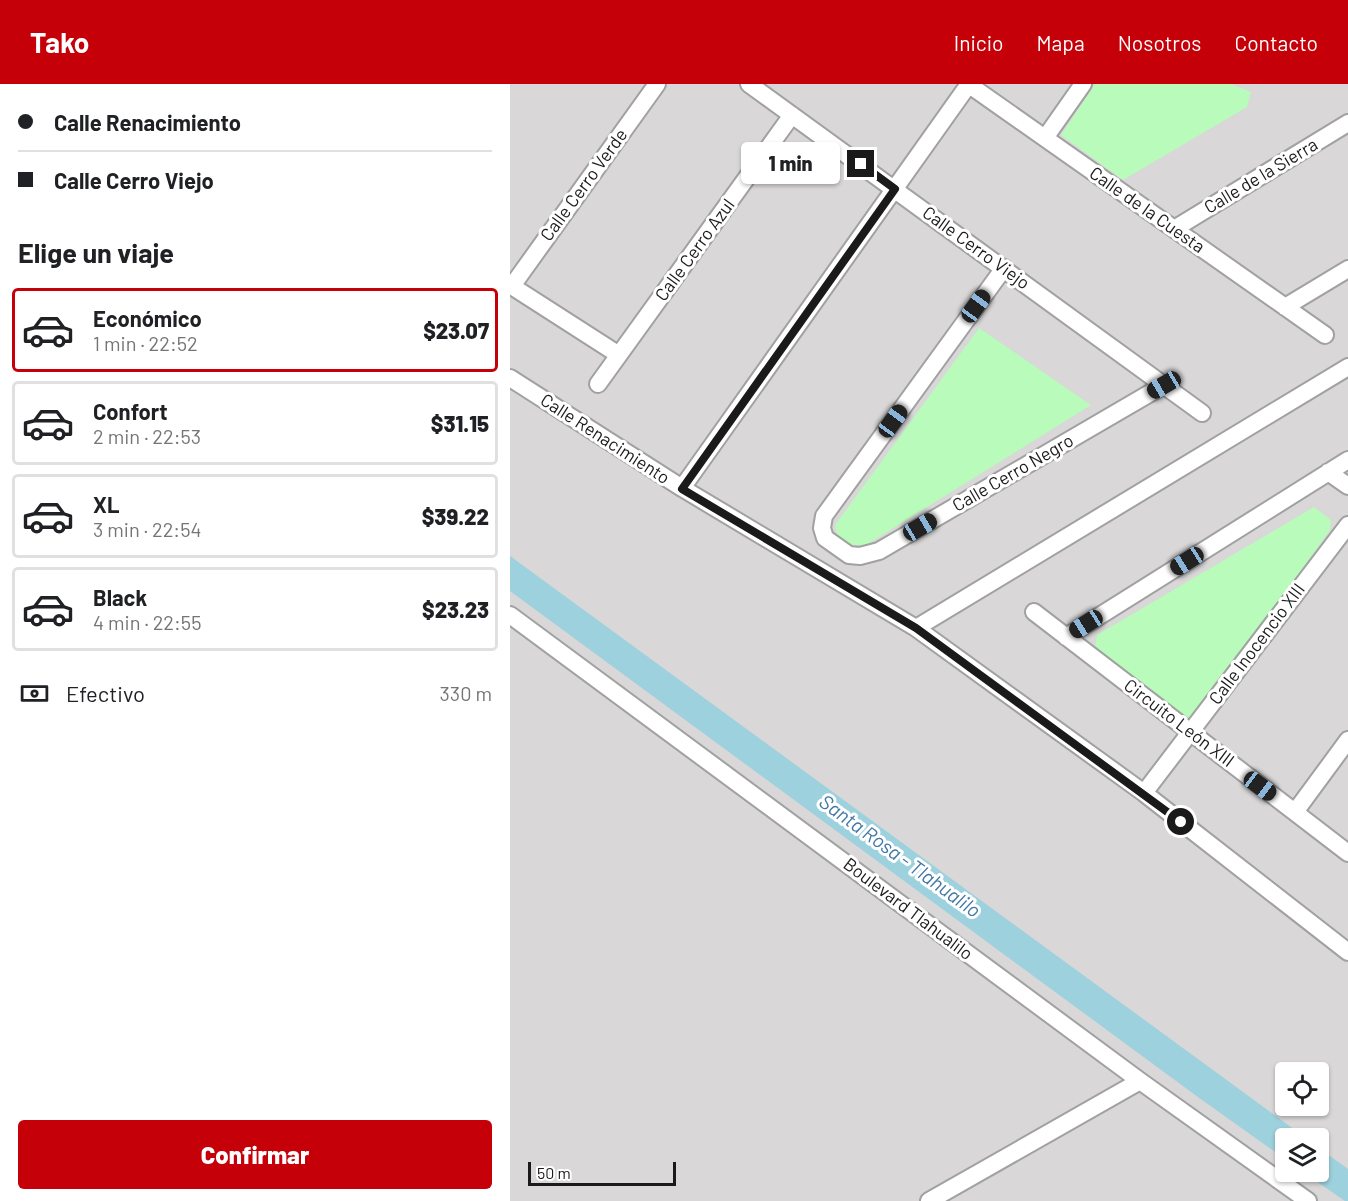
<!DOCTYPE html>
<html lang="es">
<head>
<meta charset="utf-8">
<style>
  :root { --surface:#fff; --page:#f6f6f6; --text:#202124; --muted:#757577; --line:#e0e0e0; --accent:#c50009 }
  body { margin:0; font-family:Barlow,sans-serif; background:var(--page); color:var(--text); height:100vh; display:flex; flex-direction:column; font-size:22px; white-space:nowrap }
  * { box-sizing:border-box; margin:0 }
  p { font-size:20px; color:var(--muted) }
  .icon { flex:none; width:33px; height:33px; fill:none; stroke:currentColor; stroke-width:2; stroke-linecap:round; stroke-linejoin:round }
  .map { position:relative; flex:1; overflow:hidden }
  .sheet { display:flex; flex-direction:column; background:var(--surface); width:510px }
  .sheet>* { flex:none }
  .top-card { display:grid; align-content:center; height:132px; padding:0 18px; background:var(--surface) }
  .buttons { position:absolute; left:765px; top:978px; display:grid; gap:12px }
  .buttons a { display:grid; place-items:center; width:54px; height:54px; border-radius:6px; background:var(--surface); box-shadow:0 2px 4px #0004; font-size:30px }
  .scale { position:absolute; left:18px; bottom:15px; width:148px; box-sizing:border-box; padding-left:6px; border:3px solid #1a1a1a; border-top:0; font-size:16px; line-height:21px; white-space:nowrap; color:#1a1a1a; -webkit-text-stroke:4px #fff; paint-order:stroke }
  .end { position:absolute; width:27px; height:27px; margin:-14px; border:8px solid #1a1a1a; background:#fff; box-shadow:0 0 0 3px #fff }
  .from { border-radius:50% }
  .bubble { position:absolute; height:42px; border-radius:6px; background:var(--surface); box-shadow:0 2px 4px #0004; font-size:20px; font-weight:800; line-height:42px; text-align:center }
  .car { position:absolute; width:18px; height:36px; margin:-18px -9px; border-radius:8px; box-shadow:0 0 4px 2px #0007; background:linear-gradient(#222 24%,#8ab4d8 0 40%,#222 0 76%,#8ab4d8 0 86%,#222 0) }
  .top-card b { display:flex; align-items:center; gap:21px; height:57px; font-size:22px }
  .top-card b+b { border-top:2px solid var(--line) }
  .top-card i { width:15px; height:15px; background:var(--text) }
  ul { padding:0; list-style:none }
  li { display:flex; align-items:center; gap:18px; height:84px; margin:0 12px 9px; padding:0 6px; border:3px solid var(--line); border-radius:6px }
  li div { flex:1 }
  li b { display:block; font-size:22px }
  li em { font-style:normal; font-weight:800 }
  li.selected { border-color:var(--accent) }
  li>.icon { width:54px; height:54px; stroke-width:1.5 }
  h2 { padding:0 18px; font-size:27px; line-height:72px }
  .pay { display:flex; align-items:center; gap:15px; height:66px; padding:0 18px; font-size:22px }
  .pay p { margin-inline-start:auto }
  .action { display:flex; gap:12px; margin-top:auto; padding:12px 18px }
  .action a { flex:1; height:69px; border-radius:6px; background:var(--accent); color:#fff; font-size:24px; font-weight:800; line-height:69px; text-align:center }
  header { display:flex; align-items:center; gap:36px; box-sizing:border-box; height:84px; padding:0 30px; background:var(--accent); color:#fff }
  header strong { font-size:28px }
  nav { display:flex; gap:33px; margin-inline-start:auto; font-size:21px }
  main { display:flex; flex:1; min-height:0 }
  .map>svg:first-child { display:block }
</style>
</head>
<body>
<header>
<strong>Tako</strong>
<nav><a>Inicio</a><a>Mapa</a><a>Nosotros</a><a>Contacto</a></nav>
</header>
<main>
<section class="sheet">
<div class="top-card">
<b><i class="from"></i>Calle Renacimiento</b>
<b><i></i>Calle Cerro Viejo</b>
</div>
<h2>Elige un viaje</h2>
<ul>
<li class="selected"><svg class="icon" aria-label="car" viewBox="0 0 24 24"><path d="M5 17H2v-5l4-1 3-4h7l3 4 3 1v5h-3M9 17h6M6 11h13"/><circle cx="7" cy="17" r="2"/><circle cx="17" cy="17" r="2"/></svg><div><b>Económico</b><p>1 min · 22:52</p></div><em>$23.07</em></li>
<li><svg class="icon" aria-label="car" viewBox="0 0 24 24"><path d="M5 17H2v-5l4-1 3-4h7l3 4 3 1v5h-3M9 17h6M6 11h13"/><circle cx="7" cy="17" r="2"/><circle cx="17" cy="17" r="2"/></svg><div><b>Confort</b><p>2 min · 22:53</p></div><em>$31.15</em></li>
<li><svg class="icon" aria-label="car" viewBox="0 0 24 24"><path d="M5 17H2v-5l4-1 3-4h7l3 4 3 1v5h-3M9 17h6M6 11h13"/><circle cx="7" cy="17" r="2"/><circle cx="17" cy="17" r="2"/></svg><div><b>XL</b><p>3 min · 22:54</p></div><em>$39.22</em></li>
<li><svg class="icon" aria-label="car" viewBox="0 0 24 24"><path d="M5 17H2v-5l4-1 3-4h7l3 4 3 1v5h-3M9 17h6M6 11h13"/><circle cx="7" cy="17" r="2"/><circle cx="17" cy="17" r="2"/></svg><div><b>Black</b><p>4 min · 22:55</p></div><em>$23.23</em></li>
</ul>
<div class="pay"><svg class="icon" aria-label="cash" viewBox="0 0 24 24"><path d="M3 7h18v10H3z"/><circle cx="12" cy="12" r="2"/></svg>Efectivo<p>330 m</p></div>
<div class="action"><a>Confirmar</a></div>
</section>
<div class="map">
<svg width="838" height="1117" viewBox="0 0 838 1117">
  <rect width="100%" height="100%" fill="#ede8df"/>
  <path fill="#d9d7d7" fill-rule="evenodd" d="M 0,0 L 838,0 L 838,1117 L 0,1117 ZM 776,988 L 808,988 L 808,1022 L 776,1022 ZM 776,1054 L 808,1054 L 808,1088 L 776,1088 Z"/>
  <path fill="#b8fbbb" d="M 585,0 L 721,0 L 741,8 L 737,23 L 613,96 L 551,51 Z
    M 469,244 L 581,321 L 356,461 L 338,461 L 327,451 L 325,441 Z
    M 804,423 L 821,436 L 820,446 L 683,639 L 585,563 L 587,551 Z"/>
  <path fill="#9dd1dd" d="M 0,472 L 796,1054 L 776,1054 L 775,1075 L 692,1016 L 0,507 Z
    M 809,1064 L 838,1085 L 838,1117 L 835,1117 L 793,1088 L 808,1088 Z"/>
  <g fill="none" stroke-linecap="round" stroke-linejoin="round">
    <defs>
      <path id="street" d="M 239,0 L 692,329
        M 458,0 L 815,251
        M 535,54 L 573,0
        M 664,145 L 838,39
        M 494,184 L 314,432 L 312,444 L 315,454 L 339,471 L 350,472 L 369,467 L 654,301
        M 0,201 L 109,271
        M 2,202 L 147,0
        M 775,223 L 838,185
        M 0,294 L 172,404 L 406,544 L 634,709 L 838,868
        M 88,300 L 282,31
        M 818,388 L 838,402
        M 172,404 L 459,0
        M 524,528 L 838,769
        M 0,531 L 630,997 L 798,1117
        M 406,544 L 838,283
        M 556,553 L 838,376
        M 634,709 L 838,441
        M 785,728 L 838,656
        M 419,1117 L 630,997"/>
    </defs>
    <use href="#street" stroke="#a1a1a1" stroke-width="20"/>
    <use href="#street" stroke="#fff" stroke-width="16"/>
  </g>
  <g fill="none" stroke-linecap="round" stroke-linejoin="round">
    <path stroke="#1a1a1a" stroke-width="8" d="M 351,80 L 385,105 L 172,405 L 406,544 L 671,738"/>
  </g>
  <g text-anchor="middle" stroke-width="6" stroke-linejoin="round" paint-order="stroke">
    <g font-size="18" fill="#1a1a1a" stroke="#fff">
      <text transform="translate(751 92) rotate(-31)" y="6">Calle de la Sierra</text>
      <text transform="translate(74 101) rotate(-54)" y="6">Calle Cerro Verde</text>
      <text transform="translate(637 126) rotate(35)" y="6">Calle de la Cuesta</text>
      <text transform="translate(466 164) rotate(36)" y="6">Calle Cerro Viejo</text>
      <text transform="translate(185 166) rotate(-54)" y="6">Calle Cerro Azul</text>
      <text transform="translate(95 355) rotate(33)" y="6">Calle Renacimiento</text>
      <text transform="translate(503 389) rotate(-30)" y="6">Calle Cerro Negro</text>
      <text transform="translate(747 560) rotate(-53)" y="6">Calle Inocencio XIII</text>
      <text transform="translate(669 639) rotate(37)" y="6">Circuito León XIII</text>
      <text transform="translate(398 825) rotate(37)" y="6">Boulevard Tlahualilo</text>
    </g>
    <g font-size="20" font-style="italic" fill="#4278a4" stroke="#fff">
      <text transform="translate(390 772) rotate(36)" y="7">Santa Rosa - Tlahualilo</text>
    </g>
  </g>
</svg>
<div class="buttons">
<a><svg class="icon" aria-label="locate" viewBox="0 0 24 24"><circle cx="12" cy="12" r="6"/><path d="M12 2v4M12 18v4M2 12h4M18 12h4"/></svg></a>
<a><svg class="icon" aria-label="layers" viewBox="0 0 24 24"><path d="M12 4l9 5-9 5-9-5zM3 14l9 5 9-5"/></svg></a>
</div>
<div class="scale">50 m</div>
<i class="end from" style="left:671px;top:738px"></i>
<i class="end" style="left:351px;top:80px"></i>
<div class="bubble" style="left:231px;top:58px;width:99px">1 min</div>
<i class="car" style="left:466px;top:222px;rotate:36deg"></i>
<i class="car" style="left:654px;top:301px;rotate:240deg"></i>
<i class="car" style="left:383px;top:337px;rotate:36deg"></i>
<i class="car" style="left:410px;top:443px;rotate:60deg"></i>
<i class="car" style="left:677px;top:477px;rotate:238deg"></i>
<i class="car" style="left:576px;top:540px;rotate:238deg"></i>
<i class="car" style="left:750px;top:702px;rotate:127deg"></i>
</div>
</main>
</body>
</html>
